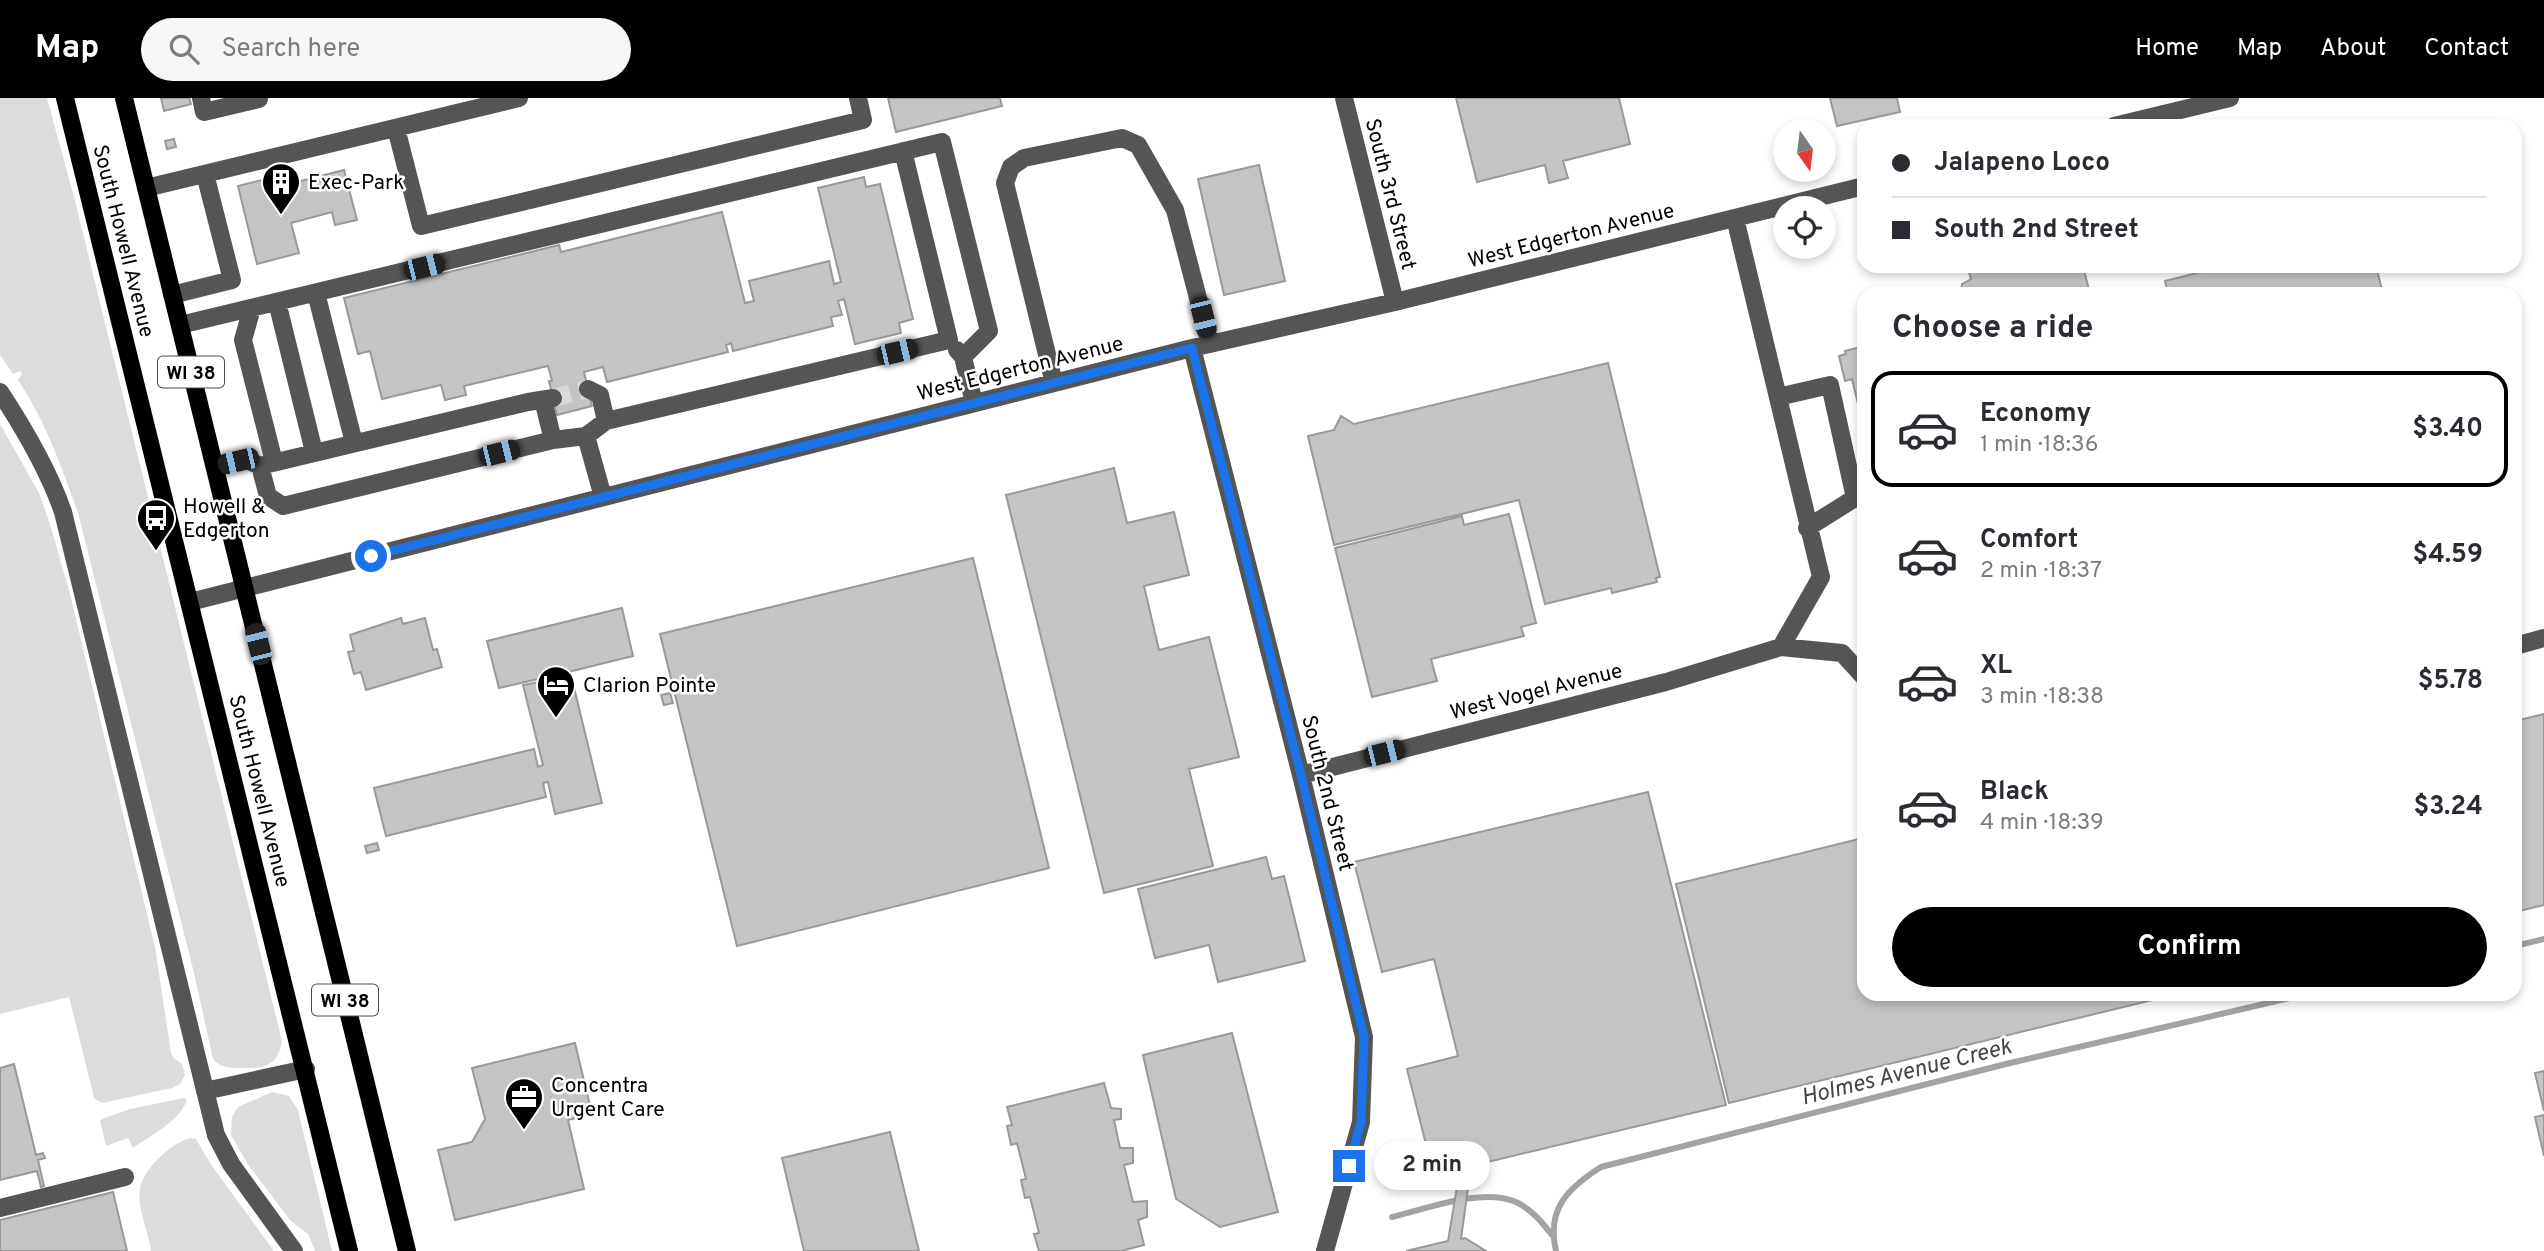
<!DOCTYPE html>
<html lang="en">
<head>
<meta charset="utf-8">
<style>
  :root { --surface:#fff; --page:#f7f7f7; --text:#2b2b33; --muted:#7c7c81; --line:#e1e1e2; --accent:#000 }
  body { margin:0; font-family:Overpass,sans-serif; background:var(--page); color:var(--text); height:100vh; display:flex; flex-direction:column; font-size:26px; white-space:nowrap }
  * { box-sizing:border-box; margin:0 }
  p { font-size:23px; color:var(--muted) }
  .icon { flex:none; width:38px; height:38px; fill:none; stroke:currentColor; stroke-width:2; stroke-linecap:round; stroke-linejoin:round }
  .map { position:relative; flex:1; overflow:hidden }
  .sheet { position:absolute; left:1857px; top:189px; width:665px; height:714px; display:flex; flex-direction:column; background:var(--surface); border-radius:21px; box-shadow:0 4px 10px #0003 }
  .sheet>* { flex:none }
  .banner { position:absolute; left:1857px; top:21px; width:665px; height:154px; border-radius:21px; box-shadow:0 4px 10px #0003; display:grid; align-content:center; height:154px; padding:0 35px; background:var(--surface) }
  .needle { width:46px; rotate:166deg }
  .fabs { position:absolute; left:1773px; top:21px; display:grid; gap:14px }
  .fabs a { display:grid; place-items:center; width:63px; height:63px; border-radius:50%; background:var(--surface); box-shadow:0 4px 10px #0003; font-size:35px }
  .end { position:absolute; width:32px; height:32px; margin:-16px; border:9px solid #1a73e8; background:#fff; box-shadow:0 0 0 4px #fff }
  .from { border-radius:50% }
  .bubble { position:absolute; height:49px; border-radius:24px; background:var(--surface); box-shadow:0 4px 10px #0003; font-size:23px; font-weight:700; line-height:49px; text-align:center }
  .car { position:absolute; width:21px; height:42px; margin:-21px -10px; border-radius:9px; box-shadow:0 0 5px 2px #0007; background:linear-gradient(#222 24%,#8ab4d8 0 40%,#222 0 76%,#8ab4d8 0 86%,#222 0) }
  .banner b { display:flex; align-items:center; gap:24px; height:66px; font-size:26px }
  .banner b+b { border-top:2px solid var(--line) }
  .banner i { width:18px; height:18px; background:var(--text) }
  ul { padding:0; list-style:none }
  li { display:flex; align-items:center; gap:21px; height:116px; margin:0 14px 10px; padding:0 21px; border:4px solid transparent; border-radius:21px }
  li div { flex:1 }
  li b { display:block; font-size:26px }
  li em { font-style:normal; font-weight:700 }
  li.selected { border-color:var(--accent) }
  li>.icon { width:63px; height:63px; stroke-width:1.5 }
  h2 { padding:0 35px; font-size:32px; line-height:84px }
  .primary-button { display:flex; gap:14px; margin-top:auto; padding:14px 35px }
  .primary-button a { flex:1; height:80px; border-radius:42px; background:var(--accent); color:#fff; font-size:28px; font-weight:700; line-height:80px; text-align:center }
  header { display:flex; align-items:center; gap:42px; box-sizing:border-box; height:98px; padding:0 35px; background:var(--accent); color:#fff }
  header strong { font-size:33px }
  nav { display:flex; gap:38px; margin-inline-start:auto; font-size:24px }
  .search { width:490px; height:63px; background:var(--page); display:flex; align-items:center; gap:18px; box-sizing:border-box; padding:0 24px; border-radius:38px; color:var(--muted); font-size:26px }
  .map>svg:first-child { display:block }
</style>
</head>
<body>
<header>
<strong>Map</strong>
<div class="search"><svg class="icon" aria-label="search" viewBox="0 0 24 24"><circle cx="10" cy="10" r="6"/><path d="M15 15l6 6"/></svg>Search here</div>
<nav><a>Home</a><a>Map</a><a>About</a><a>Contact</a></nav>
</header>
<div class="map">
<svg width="2544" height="1153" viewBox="0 0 2544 1153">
  <rect width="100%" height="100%" fill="#fff"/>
  <path fill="#dcdcdc" d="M 0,0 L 47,0 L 75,103 L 282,943 C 279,966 265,971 245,970 C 233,970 221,971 213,961 L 194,875 L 78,415 C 62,370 45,322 18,282 L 22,276 L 20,273 L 13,276 L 0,257 Z
    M 0,326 L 39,395 L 50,426 L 70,496 L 155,849 L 171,955 L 174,960 L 182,966 L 185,977 L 180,986 L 172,990 L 102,1005 L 94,1000 L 69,899 L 0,916 Z
    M 272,994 L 289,998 L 298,1012 L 332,1153 L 315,1153 L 308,1136 L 290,1122 L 249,1068 L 231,1037 L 232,1019 L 238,1009 Z
    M 184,1000 L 187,1002 C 180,1023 150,1038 133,1050 L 128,1040 L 106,1048 L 100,1023 L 102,1021 L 130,1011 Z
    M 190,1040 L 196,1041 L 210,1065 L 274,1153 L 151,1153 C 145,1115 125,1093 158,1061 C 167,1052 177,1044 190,1040 Z"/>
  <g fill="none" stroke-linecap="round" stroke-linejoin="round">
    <path stroke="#a3a3a3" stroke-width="6" d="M 2515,848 L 2544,841
      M 1392,1119 C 1426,1111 1482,1089 1516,1104 C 1531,1111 1542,1124 1552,1137
      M 1556,1153 C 1546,1111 1568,1090 1601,1069 L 2006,966 L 2307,896"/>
  </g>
  <path fill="#c4c4c4" stroke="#999" stroke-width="2" d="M 161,0 L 189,0 L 191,6 L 164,13 Z
    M 888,0 L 1000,0 L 1002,8 L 896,34 Z
    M 1456,0 L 1619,0 L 1630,46 L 1563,63 L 1568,80 L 1549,85 L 1545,67 L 1477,84 Z
    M 1830,0 L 1897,0 L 1900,14 L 1837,28 Z
    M 174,41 L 176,49 L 167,51 L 165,43 Z
    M 1259,67 L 1285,183 L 1224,197 L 1198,81 Z
    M 344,72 L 357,122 L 335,127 L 332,114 L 291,125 L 299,155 L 257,166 L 238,88 L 278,78 L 281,88 Z
    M 864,79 L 866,89 L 880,86 L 913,221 L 899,225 L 901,235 L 855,246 L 844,201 L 838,203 L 842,217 L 831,219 L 833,228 L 733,253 L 731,245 L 726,247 L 728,254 L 607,284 L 603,269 L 584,274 L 592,308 L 557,317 L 549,283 L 552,283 L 548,268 L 464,288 L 466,297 L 445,302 L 441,287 L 382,301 L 370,253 L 358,256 L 344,200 L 559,147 L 561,154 L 722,114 L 745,205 L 754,203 L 749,183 L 829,163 L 834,186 L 841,184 L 818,90 Z
    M 1967,168 L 2083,168 L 2090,196 L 1961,196 L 1962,186 L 1971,181 Z
    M 2225,168 L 2376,168 L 2383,196 L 2168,196 L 2165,183 Z
    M 1864,248 L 1864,331 L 1852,281 L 1845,283 L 1839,258 L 1846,256 L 1845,253 Z
    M 1608,265 L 1660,479 L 1656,480 L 1657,484 L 1612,495 L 1611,490 L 1545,506 L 1519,402 L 1334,447 L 1308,338 L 1334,332 L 1341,318 L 1354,326 Z
    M 1114,370 L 1127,425 L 1174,414 L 1189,477 L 1144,488 L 1159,552 L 1209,539 L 1239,659 L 1189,671 L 1213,768 L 1104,795 L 1006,397 Z
    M 1509,416 L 1536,525 L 1521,529 L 1524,538 L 1431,561 L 1437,583 L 1372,599 L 1335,450 L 1462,418 L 1464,427 Z
    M 973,460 L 1049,770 L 737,848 L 660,536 Z
    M 622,510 L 633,558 L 556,577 L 557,581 L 571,577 L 602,705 L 555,716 L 548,684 L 543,685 L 546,699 L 386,738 L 374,690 L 534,651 L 538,669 L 543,667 L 523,587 L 539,584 L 538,581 L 499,590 L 487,543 Z
    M 401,520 L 403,526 L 425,520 L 433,552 L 437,551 L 442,569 L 366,592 L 361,574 L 354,576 L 348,554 L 354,553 L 350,537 Z
    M 670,595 L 673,605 L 664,607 L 661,597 Z
    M 2544,616 L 2544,807 L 2515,814 L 2515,623 Z
    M 1648,694 L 1726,1007 L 1471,1068 L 1461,1141 L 1465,1140 L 1486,1153 L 1406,1153 L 1448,1143 L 1460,1071 L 1434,1078 L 1407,971 L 1458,958 L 1434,861 L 1382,874 L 1354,764 Z
    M 1864,723 L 1864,896 L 2177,896 L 1729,1005 L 1676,786 L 1863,740 L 1860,724 Z
    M 377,745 L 379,752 L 367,755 L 365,748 Z
    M 1266,759 L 1272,781 L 1284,778 L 1305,863 L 1218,884 L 1209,847 L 1155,860 L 1138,791 Z
    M 1232,935 L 1278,1114 L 1220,1129 L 1176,1101 L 1143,957 Z
    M 575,945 L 592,1016 L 568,1022 L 584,1091 L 455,1122 L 438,1052 L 472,1044 L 485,1021 L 472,970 Z
    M 14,966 L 36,1057 L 43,1055 L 45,1060 L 38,1062 L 44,1088 L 41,1089 L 37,1073 L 0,1082 L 0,970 Z
    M 2544,973 L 2544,1013 L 2535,975 Z
    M 1104,985 L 1111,1010 L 1121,1011 L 1121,1021 L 1114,1022 L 1120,1050 L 1133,1050 L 1133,1065 L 1124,1067 L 1133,1104 L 1147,1103 L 1147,1119 L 1138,1122 L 1144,1147 L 1121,1153 L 1039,1153 L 1034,1136 L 1039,1135 L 1030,1099 L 1025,1100 L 1021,1082 L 1026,1081 L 1017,1045 L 1011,1047 L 1007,1028 L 1012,1027 L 1007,1009 Z
    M 2544,1017 L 2544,1058 L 2535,1019 Z
    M 890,1034 L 919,1153 L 804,1153 L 782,1060 Z
    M 113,1094 L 127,1153 L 0,1153 L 0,1122 Z"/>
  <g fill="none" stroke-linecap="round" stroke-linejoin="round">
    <path stroke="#d9d9d9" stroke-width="18" stroke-dasharray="18 9" stroke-linecap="butt" d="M 553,300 L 588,291"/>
    <path stroke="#555" stroke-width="18" d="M 201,0 L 204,14 L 259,1
      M 1344,0 L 1395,204
      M 2114,28 L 2230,0
      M 396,30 L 421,128 L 863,22 L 858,0
      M 146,90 L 519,0
      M 1735,120 L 1821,479 L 1781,549
      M 316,195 L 354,345
      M 172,197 L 232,182 L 205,76
      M 277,204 L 314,354
      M 252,210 L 243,242 L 274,364
      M 180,227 L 942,44 L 989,233 L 963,259
      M 1192,250 L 1301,677 L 1364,939 L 1361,1024 L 1325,1153
      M 957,252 L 963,259 L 974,305
      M 1054,285 L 1005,85 L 1011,69 L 1024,60 L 1122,40 L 1138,47 L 1175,112 L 1210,246
      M 0,294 C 25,332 48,371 63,414 L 216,1037 L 231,1066 L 294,1153
      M 1778,299 L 1830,287 L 1855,400 L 1807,430
      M 543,302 L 553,342
      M 606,323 L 949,242 L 903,53
      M 586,338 L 603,399
      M 215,368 L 245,361 L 260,368 L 528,304 L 553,300
      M 260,368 L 268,398 L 283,408 L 553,342 L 586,338 L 606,323 L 600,297 L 588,291
      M 190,504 L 1192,250 L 1395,204 L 1864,88
      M 2515,548 L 2544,540
      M 1301,677 L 1666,584 L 1781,549 L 1842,555 L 1864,579
      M 205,993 L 306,971
      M 0,1110 L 125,1079"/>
    <path stroke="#000" stroke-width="18" d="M 65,0 L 349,1153
      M 124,0 L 407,1153"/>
  </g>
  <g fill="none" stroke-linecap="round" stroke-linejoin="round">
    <path stroke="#1a73e8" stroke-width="9" d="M 371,458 L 1192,250 L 1301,677 L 1364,939 L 1361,1024 L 1349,1068"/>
  </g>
  <defs>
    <symbol id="building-pin" viewBox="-11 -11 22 30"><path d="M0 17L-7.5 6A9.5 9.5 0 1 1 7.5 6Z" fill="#000" stroke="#fff"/><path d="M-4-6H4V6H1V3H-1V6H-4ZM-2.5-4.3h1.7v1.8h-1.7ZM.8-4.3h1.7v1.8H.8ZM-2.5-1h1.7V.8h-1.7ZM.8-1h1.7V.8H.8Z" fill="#fff"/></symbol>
    <symbol id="bus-pin" viewBox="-11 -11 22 30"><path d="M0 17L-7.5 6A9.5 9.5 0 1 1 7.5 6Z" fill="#000" stroke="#fff"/><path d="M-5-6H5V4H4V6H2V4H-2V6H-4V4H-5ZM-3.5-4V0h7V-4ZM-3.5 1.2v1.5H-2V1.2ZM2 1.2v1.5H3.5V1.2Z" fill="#fff"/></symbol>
    <symbol id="hotel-pin" viewBox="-11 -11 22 30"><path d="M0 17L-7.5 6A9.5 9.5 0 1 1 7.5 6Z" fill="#000" stroke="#fff"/><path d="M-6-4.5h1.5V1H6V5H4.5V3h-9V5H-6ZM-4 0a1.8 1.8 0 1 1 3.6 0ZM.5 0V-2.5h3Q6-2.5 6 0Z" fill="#fff"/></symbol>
    <symbol id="office-pin" viewBox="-11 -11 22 30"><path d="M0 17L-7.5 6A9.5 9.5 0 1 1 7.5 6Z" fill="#000" stroke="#fff"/><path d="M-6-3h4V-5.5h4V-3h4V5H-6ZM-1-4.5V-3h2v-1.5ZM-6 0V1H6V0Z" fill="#fff"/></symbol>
  </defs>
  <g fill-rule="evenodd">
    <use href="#building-pin" x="259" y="62" width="44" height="60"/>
    <use href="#bus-pin" x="134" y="398" width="44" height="60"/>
    <use href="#hotel-pin" x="534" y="565" width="44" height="60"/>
    <use href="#office-pin" x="502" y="977" width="44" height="60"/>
  </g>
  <g text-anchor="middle" stroke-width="5" stroke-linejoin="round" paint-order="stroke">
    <g fill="#fff" stroke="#4c4c4c" stroke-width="2">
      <rect x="158" y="258.5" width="66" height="31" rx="5"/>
      <rect x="312" y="886.5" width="66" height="31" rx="5"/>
    </g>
    <g font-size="19" font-weight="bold" fill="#000">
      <text x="191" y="281">WI 38</text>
      <text x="345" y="909">WI 38</text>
    </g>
    <g font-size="21" fill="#000" stroke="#fff" text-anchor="start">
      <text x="308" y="91">Exec-Park</text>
      <text x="183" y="415">Howell &amp;<tspan x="183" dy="24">Edgerton</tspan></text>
      <text x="583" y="594">Clarion Pointe</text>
      <text x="551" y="994">Concentra<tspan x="551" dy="24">Urgent Care</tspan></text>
    </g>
    <g font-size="21" fill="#000" stroke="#fff">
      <text transform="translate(1391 96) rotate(76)" y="7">South 3rd Street</text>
      <text transform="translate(1571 137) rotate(-14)" y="7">West Edgerton Avenue</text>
      <text transform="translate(124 143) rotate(76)" y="7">South Howell Avenue</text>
      <text transform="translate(1020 270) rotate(-14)" y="7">West Edgerton Avenue</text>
      <text transform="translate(1536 593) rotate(-14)" y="7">West Vogel Avenue</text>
      <text transform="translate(260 693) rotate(76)" y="7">South Howell Avenue</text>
      <text transform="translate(1328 695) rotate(76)" y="7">South 2nd Street</text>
    </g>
    <g font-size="23" font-style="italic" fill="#444" stroke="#fff">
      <text transform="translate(1906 973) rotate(-14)" y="8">Holmes Avenue Creek</text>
    </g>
  </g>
</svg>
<div class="fabs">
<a><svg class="needle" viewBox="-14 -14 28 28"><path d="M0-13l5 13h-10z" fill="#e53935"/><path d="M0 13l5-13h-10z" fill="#7c7c81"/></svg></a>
<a><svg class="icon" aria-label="locate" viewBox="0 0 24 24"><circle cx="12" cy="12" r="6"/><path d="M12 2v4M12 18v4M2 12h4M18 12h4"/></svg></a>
</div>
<i class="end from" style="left:371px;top:458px"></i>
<i class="end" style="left:1349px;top:1068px"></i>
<div class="bubble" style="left:1374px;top:1043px;width:116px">2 min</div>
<i class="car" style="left:424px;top:169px;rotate:76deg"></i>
<i class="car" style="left:1203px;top:219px;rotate:166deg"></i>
<i class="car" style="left:897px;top:254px;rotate:77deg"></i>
<i class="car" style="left:499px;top:355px;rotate:76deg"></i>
<i class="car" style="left:238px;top:363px;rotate:257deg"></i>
<i class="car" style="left:258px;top:546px;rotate:346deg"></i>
<i class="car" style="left:1384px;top:655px;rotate:76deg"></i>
<div class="banner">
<b><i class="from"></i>Jalapeno Loco</b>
<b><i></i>South 2nd Street</b>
</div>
<section class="sheet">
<h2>Choose a ride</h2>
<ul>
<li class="selected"><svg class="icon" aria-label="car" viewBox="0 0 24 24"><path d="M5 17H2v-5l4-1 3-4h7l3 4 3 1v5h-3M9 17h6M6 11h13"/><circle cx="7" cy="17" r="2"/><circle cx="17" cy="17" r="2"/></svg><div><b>Economy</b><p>1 min · 18:36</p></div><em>$3.40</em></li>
<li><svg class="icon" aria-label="car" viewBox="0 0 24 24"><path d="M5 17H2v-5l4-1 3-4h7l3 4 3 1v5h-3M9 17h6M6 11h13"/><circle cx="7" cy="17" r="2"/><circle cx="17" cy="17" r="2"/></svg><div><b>Comfort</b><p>2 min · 18:37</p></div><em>$4.59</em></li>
<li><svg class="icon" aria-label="car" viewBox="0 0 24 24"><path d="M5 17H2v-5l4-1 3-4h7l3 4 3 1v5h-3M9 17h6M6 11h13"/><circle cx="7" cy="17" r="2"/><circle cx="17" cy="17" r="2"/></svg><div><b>XL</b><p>3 min · 18:38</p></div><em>$5.78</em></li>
<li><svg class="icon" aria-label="car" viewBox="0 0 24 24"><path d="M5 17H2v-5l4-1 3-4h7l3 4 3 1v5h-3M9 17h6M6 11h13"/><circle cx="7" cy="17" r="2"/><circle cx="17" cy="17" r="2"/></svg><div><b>Black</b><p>4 min · 18:39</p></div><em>$3.24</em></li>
</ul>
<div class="primary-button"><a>Confirm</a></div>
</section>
</div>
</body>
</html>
